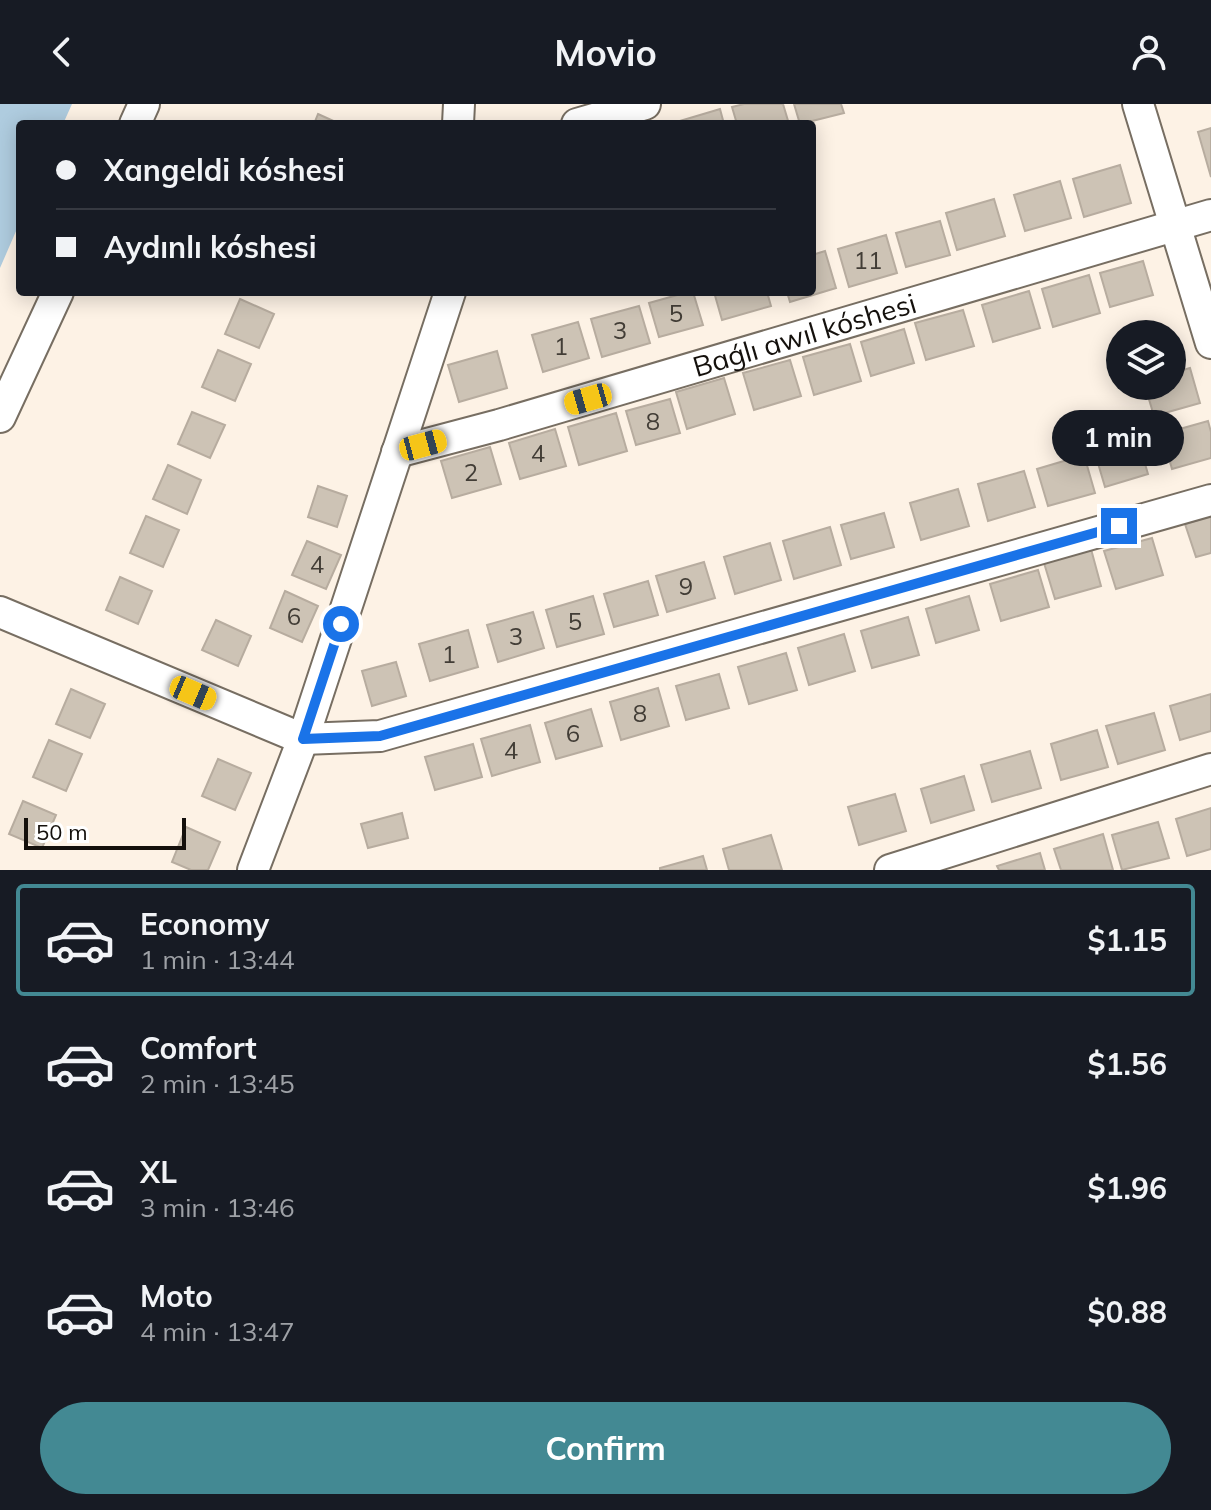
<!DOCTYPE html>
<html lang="en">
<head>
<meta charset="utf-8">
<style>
  :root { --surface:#171b24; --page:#20242c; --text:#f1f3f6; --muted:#9ea1a6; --line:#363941; --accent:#438993 }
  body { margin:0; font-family:Mulish,sans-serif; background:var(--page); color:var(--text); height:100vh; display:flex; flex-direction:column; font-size:30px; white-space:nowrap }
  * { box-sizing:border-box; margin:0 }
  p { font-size:26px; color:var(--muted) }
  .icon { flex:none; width:44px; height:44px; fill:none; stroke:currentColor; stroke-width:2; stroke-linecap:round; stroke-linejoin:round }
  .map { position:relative; height:766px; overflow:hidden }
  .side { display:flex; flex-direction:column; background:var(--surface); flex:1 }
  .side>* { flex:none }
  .top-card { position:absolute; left:16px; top:16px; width:800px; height:176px; border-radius:8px; box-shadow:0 4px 20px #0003; display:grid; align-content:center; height:176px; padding:0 40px; background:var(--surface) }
  .tools { position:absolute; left:1106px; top:216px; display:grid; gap:16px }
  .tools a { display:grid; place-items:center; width:80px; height:80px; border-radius:50%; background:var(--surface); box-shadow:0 4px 20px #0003; font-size:40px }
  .scale { position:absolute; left:24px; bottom:20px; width:162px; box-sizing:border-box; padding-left:8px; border:4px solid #14100c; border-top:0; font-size:22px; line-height:28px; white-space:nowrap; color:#14100c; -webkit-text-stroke:6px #fff; paint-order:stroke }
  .end { position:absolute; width:36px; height:36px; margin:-18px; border:10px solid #1a73e8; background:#fff; box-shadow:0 0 0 4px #fff }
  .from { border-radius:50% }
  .bubble { position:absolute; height:56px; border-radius:28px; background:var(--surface); box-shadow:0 4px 20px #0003; font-size:26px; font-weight:700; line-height:56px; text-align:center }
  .car { position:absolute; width:24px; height:48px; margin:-24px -12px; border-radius:10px; box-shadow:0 0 6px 2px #0007; background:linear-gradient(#f5c518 24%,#345 0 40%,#f5c518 0 76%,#345 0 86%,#f5c518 0) }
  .top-card b { display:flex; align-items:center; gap:28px; height:76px; font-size:30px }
  .top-card b+b { border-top:2px solid var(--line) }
  .top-card i { width:20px; height:20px; background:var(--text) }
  ul { padding:14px 0 0; list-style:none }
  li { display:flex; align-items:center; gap:24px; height:112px; margin:0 16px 12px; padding:0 24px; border:4px solid transparent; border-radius:8px }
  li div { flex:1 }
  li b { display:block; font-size:30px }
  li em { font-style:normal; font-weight:700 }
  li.on { border-color:var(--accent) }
  li>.icon { width:72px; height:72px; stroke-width:1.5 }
  .cta { display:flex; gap:16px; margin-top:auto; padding:16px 40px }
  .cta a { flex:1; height:92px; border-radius:48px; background:var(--accent); color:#fff; font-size:32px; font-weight:700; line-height:92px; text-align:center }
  header { display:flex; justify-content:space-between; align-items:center; height:104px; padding:0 40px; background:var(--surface); font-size:36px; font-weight:700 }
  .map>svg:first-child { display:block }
</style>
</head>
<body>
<header><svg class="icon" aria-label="back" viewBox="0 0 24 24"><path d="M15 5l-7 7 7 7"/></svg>Movio<svg class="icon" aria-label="person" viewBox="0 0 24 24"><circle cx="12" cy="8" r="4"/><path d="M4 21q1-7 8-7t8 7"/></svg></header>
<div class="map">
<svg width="1211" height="766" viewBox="0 0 1211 766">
  <rect width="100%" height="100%" fill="#fdf2e5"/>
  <path fill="#afccdf" d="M 0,0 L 72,0 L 63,20 L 20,20 L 20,118 L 0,164 Z"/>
  <path fill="#cdc3b5" stroke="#b7ac9f" stroke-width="2" d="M 744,0 L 783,0 L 789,20 L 737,20 L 732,3 Z
    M 794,0 L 841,0 L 844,9 L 800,20 Z
    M 720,5 L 724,20 L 674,20 L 673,19 Z
    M 318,10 L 340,20 L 314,20 Z
    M 1211,24 L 1211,73 L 1198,28 Z
    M 1120,61 L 1131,99 L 1084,113 L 1073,75 Z
    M 1060,77 L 1071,114 L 1025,127 L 1014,91 Z
    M 994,95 L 1005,132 L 957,146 L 946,109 Z
    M 940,117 L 950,151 L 906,163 L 896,129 Z
    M 886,131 L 897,169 L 849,183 L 838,145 Z
    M 825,147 L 836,184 L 790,198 L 787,188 L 812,188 L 812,151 Z
    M 1143,157 L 1153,191 L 1110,203 L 1100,169 Z
    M 1089,171 L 1100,209 L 1053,223 L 1042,185 Z
    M 1029,187 L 1040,224 L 993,238 L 982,201 Z
    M 688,188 L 693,188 L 703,221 L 659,233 L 649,199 Z
    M 714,188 L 767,188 L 771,202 L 722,216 Z
    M 240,195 L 274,210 L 259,244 L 225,230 Z
    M 639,202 L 650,239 L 602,253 L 591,215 Z
    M 963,206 L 974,242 L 926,256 L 915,219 Z
    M 578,218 L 589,254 L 543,268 L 532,231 Z
    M 904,225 L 914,259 L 871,272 L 861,238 Z
    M 850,240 L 861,277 L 814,291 L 803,253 Z
    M 218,246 L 251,260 L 235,297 L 202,283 Z
    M 497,247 L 507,284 L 459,298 L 448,261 Z
    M 790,256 L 801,292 L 754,306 L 743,269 Z
    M 1190,264 L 1200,299 L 1154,312 L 1145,282 L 1172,282 L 1172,269 Z
    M 724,274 L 735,310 L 687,325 L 676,288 Z
    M 670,295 L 680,329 L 636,341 L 626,307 Z
    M 192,308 L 225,321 L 210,354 L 178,340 Z
    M 616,309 L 627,347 L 579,361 L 568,323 Z
    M 1208,317 L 1211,328 L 1211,354 L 1172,365 L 1162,330 Z
    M 555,325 L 566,362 L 520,375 L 509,339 Z
    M 1138,336 L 1148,370 L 1105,383 L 1095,349 Z
    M 490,343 L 501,380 L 452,394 L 441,357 Z
    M 1084,351 L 1095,389 L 1048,402 L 1037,365 Z
    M 168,361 L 201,376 L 187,410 L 153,395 Z
    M 1024,367 L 1035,403 L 988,417 L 978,380 Z
    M 318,382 L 347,392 L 337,423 L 308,413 Z
    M 958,385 L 969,422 L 921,436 L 910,399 Z
    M 884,409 L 894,443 L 851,455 L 841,421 Z
    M 146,412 L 179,426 L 163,463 L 130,449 Z
    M 1211,412 L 1211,449 L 1196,453 L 1185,420 Z
    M 830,423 L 841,461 L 794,475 L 783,437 Z
    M 1152,434 L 1163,471 L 1116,485 L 1104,447 Z
    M 307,437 L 341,451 L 326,485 L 292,471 Z
    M 770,439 L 781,476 L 735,490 L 724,453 Z
    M 1091,445 L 1101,482 L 1055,495 L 1044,459 Z
    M 704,458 L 715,494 L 667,508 L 656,472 Z
    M 1038,466 L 1049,503 L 1001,517 L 990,480 Z
    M 120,473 L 152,487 L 138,520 L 106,506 Z
    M 648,477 L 658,511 L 614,523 L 604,490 Z
    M 285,487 L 318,502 L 302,538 L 270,524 Z
    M 593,492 L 604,530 L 557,543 L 546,506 Z
    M 969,492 L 979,526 L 936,539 L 926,505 Z
    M 533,508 L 544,544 L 498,558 L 487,521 Z
    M 908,513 L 919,551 L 872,564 L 861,527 Z
    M 216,516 L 251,532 L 238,562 L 202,546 Z
    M 468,526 L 478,563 L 430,577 L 419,540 Z
    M 844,530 L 855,567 L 809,581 L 798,544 Z
    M 786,549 L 797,586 L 749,600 L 738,563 Z
    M 396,558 L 406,592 L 372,602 L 362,567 Z
    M 719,570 L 729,604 L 686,616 L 676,582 Z
    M 658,584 L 669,622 L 621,636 L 610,598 Z
    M 71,585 L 105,600 L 90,634 L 56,620 Z
    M 1211,590 L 1211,627 L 1180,636 L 1170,602 Z
    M 591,605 L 602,642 L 556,655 L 545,619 Z
    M 1154,609 L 1165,646 L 1118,660 L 1106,622 Z
    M 530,621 L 540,658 L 492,672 L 481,635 Z
    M 1097,626 L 1108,663 L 1061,676 L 1051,640 Z
    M 49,636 L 82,650 L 66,687 L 33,673 Z
    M 473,640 L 482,673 L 435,686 L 425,653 Z
    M 1030,647 L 1041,684 L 992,698 L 981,661 Z
    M 218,655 L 251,669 L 235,706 L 202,692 Z
    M 964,672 L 974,706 L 931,719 L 921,685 Z
    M 895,690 L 906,727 L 859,741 L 848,703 Z
    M 23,697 L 56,711 L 42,744 L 9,730 Z
    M 1211,704 L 1211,745 L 1187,752 L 1176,715 Z
    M 402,709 L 408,734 L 368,744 L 361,720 Z
    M 1158,718 L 1169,754 L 1122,766 L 1112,731 Z
    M 186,723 L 220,738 L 208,766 L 191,766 L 172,758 Z
    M 1103,730 L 1113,766 L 1061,766 L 1054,745 Z
    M 771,731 L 782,766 L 729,766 L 723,745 Z
    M 1040,749 L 1045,766 L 999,766 L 997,762 Z
    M 703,752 L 707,766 L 660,766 L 660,764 Z"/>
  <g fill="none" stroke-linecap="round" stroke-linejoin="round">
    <defs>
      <g id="minor">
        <path d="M 1138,0 L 1211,239"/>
        <path d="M 135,20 L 144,0"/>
        <path d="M 458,20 L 459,0"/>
        <path d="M 577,20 L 645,0"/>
        <path d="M 0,313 L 58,188"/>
        <path id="s1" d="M 397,348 L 499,321 L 1211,111"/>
        <path d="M 0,508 L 303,635 L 380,632 L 1211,396"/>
        <path d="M 253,766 L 303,635 L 450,188"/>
        <path d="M 890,766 L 1211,665"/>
      </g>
    </defs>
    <use href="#minor" stroke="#776e62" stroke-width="34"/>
    <use href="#minor" stroke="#fff" stroke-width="30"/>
  </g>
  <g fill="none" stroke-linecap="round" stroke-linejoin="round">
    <path stroke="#1a73e8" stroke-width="10" d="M 341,520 L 303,635 L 380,632 L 1119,422"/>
  </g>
  <g text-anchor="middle" stroke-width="7" stroke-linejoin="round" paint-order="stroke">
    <g font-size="24" fill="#423d36">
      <text x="868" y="165">11</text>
      <text x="676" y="218">5</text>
      <text x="620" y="235">3</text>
      <text x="561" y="251">1</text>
      <text x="653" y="326">8</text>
      <text x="538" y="358">4</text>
      <text x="471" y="377">2</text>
      <text x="317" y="469">4</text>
      <text x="686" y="491">9</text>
      <text x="294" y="521">6</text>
      <text x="575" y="526">5</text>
      <text x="516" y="541">3</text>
      <text x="449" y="559">1</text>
      <text x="640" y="618">8</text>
      <text x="573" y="638">6</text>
      <text x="511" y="655">4</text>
    </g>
    <g font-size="28" fill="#14100c" stroke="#fff">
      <text dy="10" stroke="none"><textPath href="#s1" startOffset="424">Baǵlı awıl kóshesi</textPath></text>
    </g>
  </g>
</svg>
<div class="tools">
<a><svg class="icon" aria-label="layers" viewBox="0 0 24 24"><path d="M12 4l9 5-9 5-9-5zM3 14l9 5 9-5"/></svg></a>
</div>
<div class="scale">50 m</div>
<i class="end from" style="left:341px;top:520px"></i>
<i class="end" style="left:1119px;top:422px"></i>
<div class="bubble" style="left:1052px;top:306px;width:132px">1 min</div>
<i class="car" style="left:588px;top:295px;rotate:254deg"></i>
<i class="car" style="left:423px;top:341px;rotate:75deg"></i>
<i class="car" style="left:193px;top:589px;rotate:113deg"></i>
<div class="top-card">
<b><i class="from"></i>Xangeldi kóshesi</b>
<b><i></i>Aydınlı kóshesi</b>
</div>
</div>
<section class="side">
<ul>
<li class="on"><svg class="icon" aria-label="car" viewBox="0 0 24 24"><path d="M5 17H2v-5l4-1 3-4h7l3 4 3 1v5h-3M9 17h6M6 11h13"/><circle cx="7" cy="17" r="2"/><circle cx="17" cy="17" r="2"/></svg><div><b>Economy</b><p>1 min · 13:44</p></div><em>$1.15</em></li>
<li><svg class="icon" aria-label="car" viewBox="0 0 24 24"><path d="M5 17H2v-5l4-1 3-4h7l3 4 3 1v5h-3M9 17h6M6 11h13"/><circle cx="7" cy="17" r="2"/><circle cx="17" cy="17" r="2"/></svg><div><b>Comfort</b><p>2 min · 13:45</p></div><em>$1.56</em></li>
<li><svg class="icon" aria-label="car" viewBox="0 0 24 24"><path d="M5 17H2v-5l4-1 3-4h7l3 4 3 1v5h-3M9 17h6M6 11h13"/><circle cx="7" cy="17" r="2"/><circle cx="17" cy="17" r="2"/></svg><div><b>XL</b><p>3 min · 13:46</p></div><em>$1.96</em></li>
<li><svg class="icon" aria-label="car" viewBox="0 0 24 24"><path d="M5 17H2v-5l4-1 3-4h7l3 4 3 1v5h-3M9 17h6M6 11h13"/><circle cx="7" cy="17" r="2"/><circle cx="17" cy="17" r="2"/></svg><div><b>Moto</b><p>4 min · 13:47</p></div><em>$0.88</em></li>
</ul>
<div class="cta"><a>Confirm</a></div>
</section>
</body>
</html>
